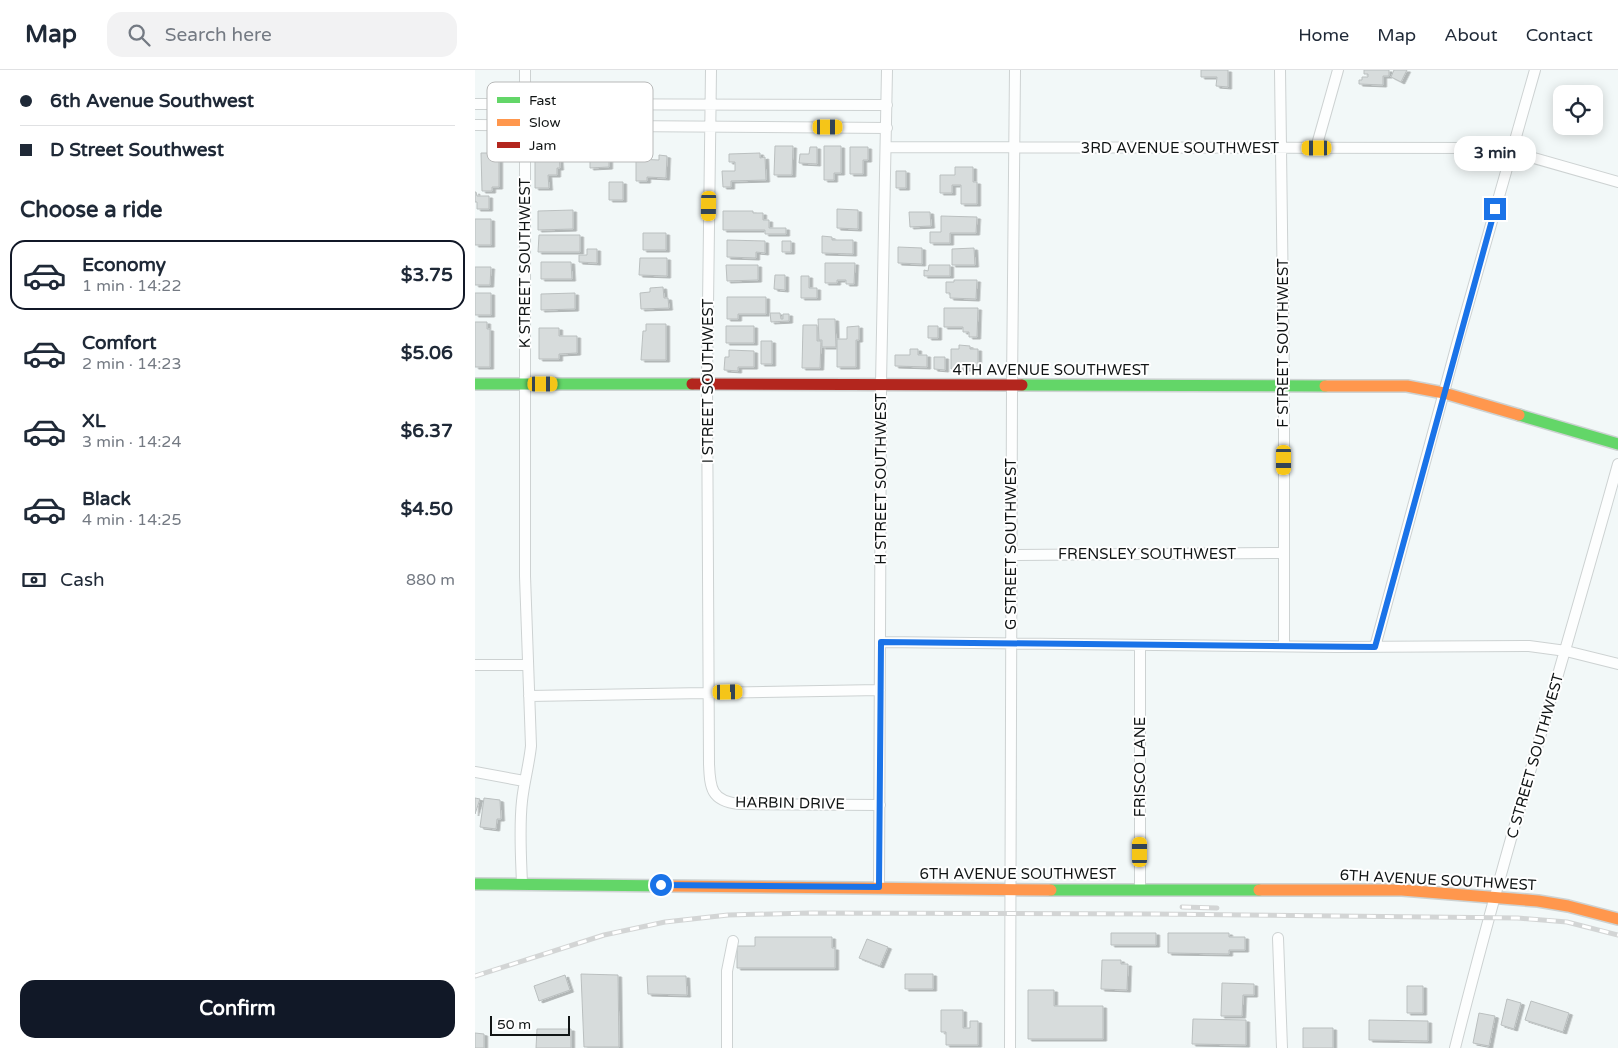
<!DOCTYPE html>
<html lang="en">
<head>
<meta charset="utf-8">
<style>
  :root { --surface:#fff; --page:#f2f2f3; --text:#1f2937; --muted:#747a83; --line:#e0e1e3; --accent:#111827 }
  body { margin:0; font-family:"Varela Round",sans-serif; background:var(--page); color:var(--text); height:100vh; display:flex; flex-direction:column; font-size:19px; white-space:nowrap }
  * { box-sizing:border-box; margin:0 }
  p { font-size:16px; color:var(--muted) }
  .icon { flex:none; width:28px; height:28px; fill:none; stroke:currentColor; stroke-width:2; stroke-linecap:round; stroke-linejoin:round }
  .map { position:relative; flex:1; overflow:hidden }
  .side { display:flex; flex-direction:column; background:var(--surface); width:475px }
  .side>* { flex:none }
  .guide { display:grid; align-content:center; height:110px; padding:0 20px; background:var(--surface) }
  .fabs { position:absolute; left:1078px; top:15px; display:grid; gap:10px }
  .fabs a { display:grid; place-items:center; width:50px; height:50px; border-radius:10px; background:var(--surface); box-shadow:0 2px 12px #0003; font-size:25px }
  .scale { position:absolute; left:15px; bottom:12px; width:80px; box-sizing:border-box; padding-left:5px; border:2px solid #111515; border-top:0; font-size:14px; line-height:18px; white-space:nowrap; color:#111515; -webkit-text-stroke:4px #fff; paint-order:stroke }
  .end { position:absolute; width:22px; height:22px; margin:-11px; border:6px solid #1a73e8; background:#fff; box-shadow:0 0 0 2px #fff }
  .from { border-radius:50% }
  .bubble { position:absolute; height:35px; border-radius:15px; background:var(--surface); box-shadow:0 2px 12px #0003; font-size:16px; font-weight:800; line-height:35px; text-align:center }
  .car { position:absolute; width:15px; height:30px; margin:-15px -8px; border-radius:6px; box-shadow:0 0 4px 1px #0007; background:linear-gradient(#f5c518 24%,#345 0 40%,#f5c518 0 76%,#345 0 86%,#f5c518 0) }
  .guide b { display:flex; align-items:center; gap:18px; height:48px; font-size:19px }
  .guide b+b { border-top:1px solid var(--line) }
  .guide i { width:12px; height:12px; background:var(--text) }
  ul { padding:0; list-style:none }
  li { display:flex; align-items:center; gap:15px; height:70px; margin:0 10px 8px; padding:0 10px; border:2px solid transparent; border-radius:15px }
  li div { flex:1 }
  li b { display:block; font-size:19px }
  li em { font-style:normal; font-weight:800 }
  li.active { border-color:var(--accent) }
  li>.icon { width:45px; height:45px; stroke-width:1.5 }
  h2 { padding:0 20px; font-size:22px; line-height:60px }
  .pay { display:flex; align-items:center; gap:12px; height:55px; padding:0 20px; font-size:19px }
  .pay p { margin-inline-start:auto }
  .action { display:flex; gap:10px; margin-top:auto; padding:10px 20px }
  .action a { flex:1; height:58px; border-radius:15px; background:var(--accent); color:#fff; font-size:20px; font-weight:800; line-height:58px; text-align:center }
  header { display:flex; align-items:center; gap:30px; box-sizing:border-box; height:70px; padding:0 25px; background:var(--surface); border-bottom:1px solid var(--line) }
  header strong { font-size:24px }
  nav { display:flex; gap:28px; margin-inline-start:auto; font-size:18px }
  .search { width:350px; height:45px; background:var(--page); display:flex; align-items:center; gap:12px; box-sizing:border-box; padding:0 18px; border-radius:15px; color:var(--muted); font-size:19px }
  main { display:flex; flex:1; min-height:0 }
  .map>svg:first-child { display:block }
</style>
</head>
<body>
<header>
<strong>Map</strong>
<div class="search"><svg class="icon" aria-label="search" viewBox="0 0 24 24"><circle cx="10" cy="10" r="6"/><path d="M15 15l6 6"/></svg>Search here</div>
<nav><a>Home</a><a>Map</a><a>About</a><a>Contact</a></nav>
</header>
<main>
<section class="side">
<div class="guide">
<b><i class="from"></i>6th Avenue Southwest</b>
<b><i></i>D Street Southwest</b>
</div>
<h2>Choose a ride</h2>
<ul>
<li class="active"><svg class="icon" aria-label="car" viewBox="0 0 24 24"><path d="M5 17H2v-5l4-1 3-4h7l3 4 3 1v5h-3M9 17h6M6 11h13"/><circle cx="7" cy="17" r="2"/><circle cx="17" cy="17" r="2"/></svg><div><b>Economy</b><p>1 min · 14:22</p></div><em>$3.75</em></li>
<li><svg class="icon" aria-label="car" viewBox="0 0 24 24"><path d="M5 17H2v-5l4-1 3-4h7l3 4 3 1v5h-3M9 17h6M6 11h13"/><circle cx="7" cy="17" r="2"/><circle cx="17" cy="17" r="2"/></svg><div><b>Comfort</b><p>2 min · 14:23</p></div><em>$5.06</em></li>
<li><svg class="icon" aria-label="car" viewBox="0 0 24 24"><path d="M5 17H2v-5l4-1 3-4h7l3 4 3 1v5h-3M9 17h6M6 11h13"/><circle cx="7" cy="17" r="2"/><circle cx="17" cy="17" r="2"/></svg><div><b>XL</b><p>3 min · 14:24</p></div><em>$6.37</em></li>
<li><svg class="icon" aria-label="car" viewBox="0 0 24 24"><path d="M5 17H2v-5l4-1 3-4h7l3 4 3 1v5h-3M9 17h6M6 11h13"/><circle cx="7" cy="17" r="2"/><circle cx="17" cy="17" r="2"/></svg><div><b>Black</b><p>4 min · 14:25</p></div><em>$4.50</em></li>
</ul>
<div class="pay"><svg class="icon" aria-label="cash" viewBox="0 0 24 24"><path d="M3 7h18v10H3z"/><circle cx="12" cy="12" r="2"/></svg>Cash<p>880 m</p></div>
<div class="action"><a>Confirm</a></div>
</section>
<div class="map">
<svg width="1143" height="978" viewBox="0 0 1143 978">
  <defs>
    <filter id="shadow"><feDropShadow dx="3.5" dy="2" stdDeviation="0" flood-color="#0004"/></filter>
  </defs>
  <rect width="100%" height="100%" fill="#f2f8f8"/>
  <path fill="#d7dcdc" stroke="#babfbf" filter="url(#shadow)" d="M 726,0 L 753,0 L 753,17 L 741,16 L 742,7 L 726,7 Z
    M 889,0 L 914,0 L 914,6 L 908,6 L 908,15 L 884,14 L 884,10 L 887,10 L 887,7 L 893,7 L 893,4 L 889,4 Z
    M 919,0 L 932,0 L 926,12 L 916,7 Z
    M 300,76 L 318,76 L 317,105 L 299,105 Z
    M 349,76 L 366,76 L 366,103 L 359,103 L 359,110 L 349,110 Z
    M 335,77 L 342,77 L 342,94 L 324,93 L 325,84 L 334,84 Z
    M 375,77 L 393,77 L 393,90 L 388,90 L 388,104 L 375,104 Z
    M 72,82 L 84,82 L 85,98 L 82,98 L 82,105 L 73,105 L 74,118 L 60,118 L 60,85 L 72,85 Z
    M 115,82 L 134,82 L 134,97 L 115,98 Z
    M 6,83 L 24,83 L 24,117 L 17,117 L 17,121 L 7,121 Z
    M 285,83 L 285,88 L 290,87 L 291,110 L 256,111 L 256,117 L 248,117 L 247,101 L 260,101 L 260,92 L 254,92 L 254,84 Z
    M 184,85 L 192,86 L 191,108 L 172,107 L 172,111 L 161,111 L 161,89 L 184,90 Z
    M 480,97 L 498,97 L 498,112 L 502,112 L 502,134 L 486,134 L 486,115 L 477,115 L 477,123 L 465,123 L 465,105 L 480,105 Z
    M 421,101 L 431,101 L 431,118 L 421,118 Z
    M 134,112 L 148,112 L 148,130 L 134,130 Z
    M 0,122 L 1,122 L 2,126 L 14,126 L 14,139 L 2,139 L 2,132 L 0,132 Z
    M 362,139 L 383,140 L 383,159 L 362,158 Z
    M 98,140 L 98,159 L 63,160 L 63,141 Z
    M 248,141 L 278,141 L 278,143 L 288,143 L 288,150 L 294,150 L 294,158 L 311,158 L 311,164 L 290,164 L 290,160 L 248,160 Z
    M 434,142 L 455,142 L 456,156 L 435,157 Z
    M 466,146 L 502,147 L 501,163 L 475,163 L 475,173 L 455,173 L 455,162 L 466,162 Z
    M 0,149 L 16,149 L 16,175 L 0,175 Z
    M 168,163 L 191,163 L 191,180 L 168,180 Z
    M 64,165 L 105,165 L 105,182 L 63,182 Z
    M 347,166 L 357,167 L 357,170 L 378,170 L 378,184 L 347,183 Z
    M 252,170 L 290,171 L 290,183 L 281,182 L 281,188 L 252,187 Z
    M 307,171 L 316,171 L 316,182 L 307,182 Z
    M 423,177 L 447,178 L 447,194 L 423,193 Z
    M 499,178 L 500,195 L 477,195 L 477,179 Z
    M 112,179 L 122,179 L 122,193 L 104,192 L 104,185 L 112,185 Z
    M 165,188 L 192,188 L 192,206 L 164,205 Z
    M 66,192 L 96,192 L 97,209 L 66,209 Z
    M 350,193 L 380,193 L 379,214 L 371,214 L 371,210 L 362,210 L 362,213 L 350,213 Z
    M 251,195 L 283,195 L 283,210 L 252,211 Z
    M 454,195 L 475,195 L 475,206 L 449,206 L 449,200 L 453,201 Z
    M 0,197 L 16,197 L 15,215 L 0,215 Z
    M 300,205 L 310,205 L 310,220 L 299,219 Z
    M 326,206 L 334,206 L 334,218 L 342,218 L 342,228 L 326,228 Z
    M 479,210 L 502,210 L 501,229 L 475,228 L 475,223 L 471,223 L 471,212 L 479,212 Z
    M 188,217 L 189,228 L 193,228 L 194,238 L 166,239 L 165,223 L 175,222 L 175,218 Z
    M 0,223 L 16,223 L 16,245 L 0,245 Z
    M 100,223 L 100,239 L 66,240 L 66,224 Z
    M 252,227 L 291,227 L 291,244 L 263,244 L 263,249 L 252,249 Z
    M 469,238 L 503,238 L 502,267 L 494,267 L 494,262 L 488,262 L 488,257 L 469,257 Z
    M 295,243 L 305,243 L 306,249 L 308,249 L 308,244 L 314,244 L 314,251 L 296,252 Z
    M 343,249 L 360,249 L 361,277 L 347,277 L 347,270 L 344,270 Z
    M 0,252 L 12,252 L 12,259 L 15,259 L 15,297 L 0,297 Z
    M 171,254 L 191,254 L 191,290 L 166,290 L 168,261 L 171,261 Z
    M 328,255 L 342,255 L 342,271 L 346,271 L 345,298 L 327,298 Z
    M 251,256 L 279,256 L 279,273 L 251,273 Z
    M 384,256 L 384,270 L 381,270 L 381,297 L 362,297 L 362,269 L 372,269 L 372,257 Z
    M 453,256 L 463,256 L 463,268 L 453,268 Z
    M 64,258 L 84,258 L 84,266 L 102,266 L 102,283 L 84,284 L 84,289 L 64,289 Z
    M 286,271 L 297,271 L 297,294 L 286,294 Z
    M 484,275 L 495,276 L 495,279 L 503,279 L 503,299 L 476,299 L 476,279 L 484,279 Z
    M 435,279 L 443,279 L 443,285 L 452,285 L 452,297 L 420,296 L 420,285 L 435,285 Z
    M 254,280 L 279,281 L 279,297 L 263,297 L 263,301 L 249,300 L 250,287 L 254,287 Z
    M 459,287 L 470,287 L 470,300 L 459,299 Z
    M 0,728 L 5,729 L 0,744 Z
    M 9,728 L 25,730 L 26,749 L 22,749 L 21,759 L 5,757 Z
    M 636,863 L 681,863 L 681,875 L 636,875 Z
    M 693,863 L 754,863 L 754,867 L 770,867 L 770,880 L 754,880 L 754,884 L 693,883 Z
    M 280,867 L 357,867 L 357,878 L 360,878 L 360,898 L 262,898 L 262,876 L 280,876 Z
    M 392,869 L 413,877 L 405,896 L 384,888 Z
    M 627,890 L 646,890 L 646,894 L 653,894 L 652,920 L 626,919 Z
    M 106,904 L 143,905 L 144,977 L 109,977 Z
    M 430,904 L 458,904 L 458,919 L 430,919 Z
    M 90,905 L 95,920 L 64,931 L 59,916 Z
    M 172,906 L 211,906 L 212,925 L 173,924 Z
    M 747,913 L 779,914 L 779,925 L 768,925 L 767,946 L 746,946 Z
    M 932,916 L 948,916 L 948,943 L 932,943 Z
    M 553,920 L 579,920 L 579,936 L 628,936 L 628,969 L 553,969 Z
    M 1032,929 L 1046,933 L 1039,959 L 1026,955 Z
    M 1056,931 L 1094,943 L 1088,962 L 1050,950 Z
    M 466,940 L 488,940 L 488,958 L 495,958 L 495,951 L 503,951 L 503,975 L 471,975 L 471,962 L 466,962 Z
    M 1004,943 L 1020,946 L 1014,976 L 998,973 Z
    M 718,949 L 771,950 L 771,975 L 717,974 Z
    M 894,950 L 953,951 L 953,971 L 894,970 Z
    M 828,958 L 858,958 L 858,978 L 828,978 Z
    M 62,959 L 96,959 L 96,978 L 61,978 Z
    M 0,963 L 9,964 L 9,978 L 0,978 Z"/>
  <g fill="none" stroke-linecap="round" stroke-linejoin="round">
    <defs>
      <path id="street" d="M 236,0 L 232,314 L 234,694 C 235,718 236,731 264,734 L 405,735
        M 805,0 L 809,315 L 809,576
        M 0,34 L 412,35
        M 0,55 L 412,58
        M 412,77 L 1024,78 L 1143,112
        M 841,78 L 863,0
        M 536,485 L 809,483
        M 406,572 L 861,577 L 1054,576 L 1091,581 L 1143,594
        M 665,575 L 665,820
        M 900,577 L 982,274 L 1060,0
        M 0,595 L 53,595
        M 54,626 L 405,620
        M 0,702 L 49,711
        M 47,814 C 46,786 44,758 47,731 C 49,712 54,695 56,676 L 50,506 L 50,0
        M 404,817 L 406,314 L 412,0
        M 803,868 L 807,978
        M 252,978 L 252,901 L 258,871
        M 535,978 L 537,315 L 540,0
        M 980,978 C 1029,782 1089,589 1143,394"/>
      <path id="fast" d="M 0,314 L 217,314
        M 547,315 L 850,316
        M 1044,345 L 1143,374
        M 0,814 L 195,816
        M 576,820 L 784,820"/>
      <path id="slow" d="M 850,316 L 932,316 L 969,323 L 1044,345
        M 195,816 L 576,820
        M 784,820 L 927,820 L 1063,831 L 1093,836 L 1143,849"/>
      <path id="jam" d="M 217,314 L 547,315"/>
    </defs>
    <use href="#street" stroke="#cdd2d2" stroke-width="12"/>
    <use href="#fast" stroke="#cdd2d2" stroke-width="14"/>
    <use href="#slow" stroke="#cdd2d2" stroke-width="14"/>
    <use href="#jam" stroke="#cdd2d2" stroke-width="14"/>
    <use href="#street" stroke="#fdfefe" stroke-width="10"/>
    <use href="#fast" stroke="#63d668" stroke-width="11"/>
    <use href="#slow" stroke="#ff974d" stroke-width="11"/>
    <use href="#jam" stroke="#b3261e" stroke-width="11"/>
    <defs>
      <path id="rail" d="M 707,837 L 742,838
        M 0,906 L 129,865 L 190,852 L 253,845 L 334,843 L 679,844 L 1043,848 L 1092,852 L 1143,865"/>
    </defs>
    <use href="#rail" stroke="#d3d5d5" stroke-width="5"/>
    <use href="#rail" stroke="#fff" stroke-width="3" stroke-dasharray="9" stroke-linecap="butt"/>
  </g>
  <g fill="none" stroke-linecap="round" stroke-linejoin="round">
    <path stroke="#1a73e8" stroke-width="6" d="M 186,815 L 404,817 L 406,572 L 900,577 L 1020,139"/>
  </g>
  <g text-anchor="middle" stroke-width="4" stroke-linejoin="round" paint-order="stroke">
    <g font-size="15" fill="#111515" stroke="#fff">
      <text x="705" y="83">3RD AVENUE SOUTHWEST</text>
      <text transform="translate(50 193) rotate(-90)" y="5">K STREET SOUTHWEST</text>
      <text transform="translate(808 273) rotate(-90)" y="5">F STREET SOUTHWEST</text>
      <text x="576" y="305">4TH AVENUE SOUTHWEST</text>
      <text transform="translate(233 311) rotate(-90)" y="5">I STREET SOUTHWEST</text>
      <text transform="translate(406 409) rotate(-90)" y="5">H STREET SOUTHWEST</text>
      <text transform="translate(536 474) rotate(-90)" y="5">G STREET SOUTHWEST</text>
      <text x="672" y="489">FRENSLEY SOUTHWEST</text>
      <text transform="translate(1060 686) rotate(-74)" y="5">C STREET SOUTHWEST</text>
      <text transform="translate(665 697) rotate(-90)" y="5">FRISCO LANE</text>
      <text transform="translate(315 733) rotate(1)" y="5">HARBIN DRIVE</text>
      <text x="543" y="809">6TH AVENUE SOUTHWEST</text>
      <text transform="translate(963 810) rotate(3)" y="5">6TH AVENUE SOUTHWEST</text>
    </g>
  </g>
  <rect x="12" y="12" width="166" height="80" rx="8" fill="#fff" stroke="#b8b9b9" stroke-width="1"/>
  <rect x="22" y="27" width="23" height="6" fill="#63d668"/>
  <rect x="22" y="49" width="23" height="7" fill="#ff974d"/>
  <rect x="22" y="72" width="23" height="6" fill="#b3261e"/>
  <g font-size="14" fill="#111515">
    <text x="54" y="35">Fast</text>
    <text x="54" y="57">Slow</text>
    <text x="54" y="80">Jam</text>
  </g>
</svg>
<div class="fabs">
<a><svg class="icon" aria-label="locate" viewBox="0 0 24 24"><circle cx="12" cy="12" r="6"/><path d="M12 2v4M12 18v4M2 12h4M18 12h4"/></svg></a>
</div>
<div class="scale">50 m</div>
<i class="end from" style="left:186px;top:815px"></i>
<i class="end" style="left:1020px;top:139px"></i>
<div class="bubble" style="left:979px;top:66px;width:82px">3 min</div>
<i class="car" style="left:353px;top:57px;rotate:90deg"></i>
<i class="car" style="left:842px;top:78px;rotate:270deg"></i>
<i class="car" style="left:234px;top:136px;rotate:181deg"></i>
<i class="car" style="left:68px;top:314px;rotate:90deg"></i>
<i class="car" style="left:809px;top:390px;rotate:180deg"></i>
<i class="car" style="left:253px;top:622px;rotate:89deg"></i>
<i class="car" style="left:665px;top:782px;rotate:0deg"></i>
</div>
</main>
</body>
</html>
